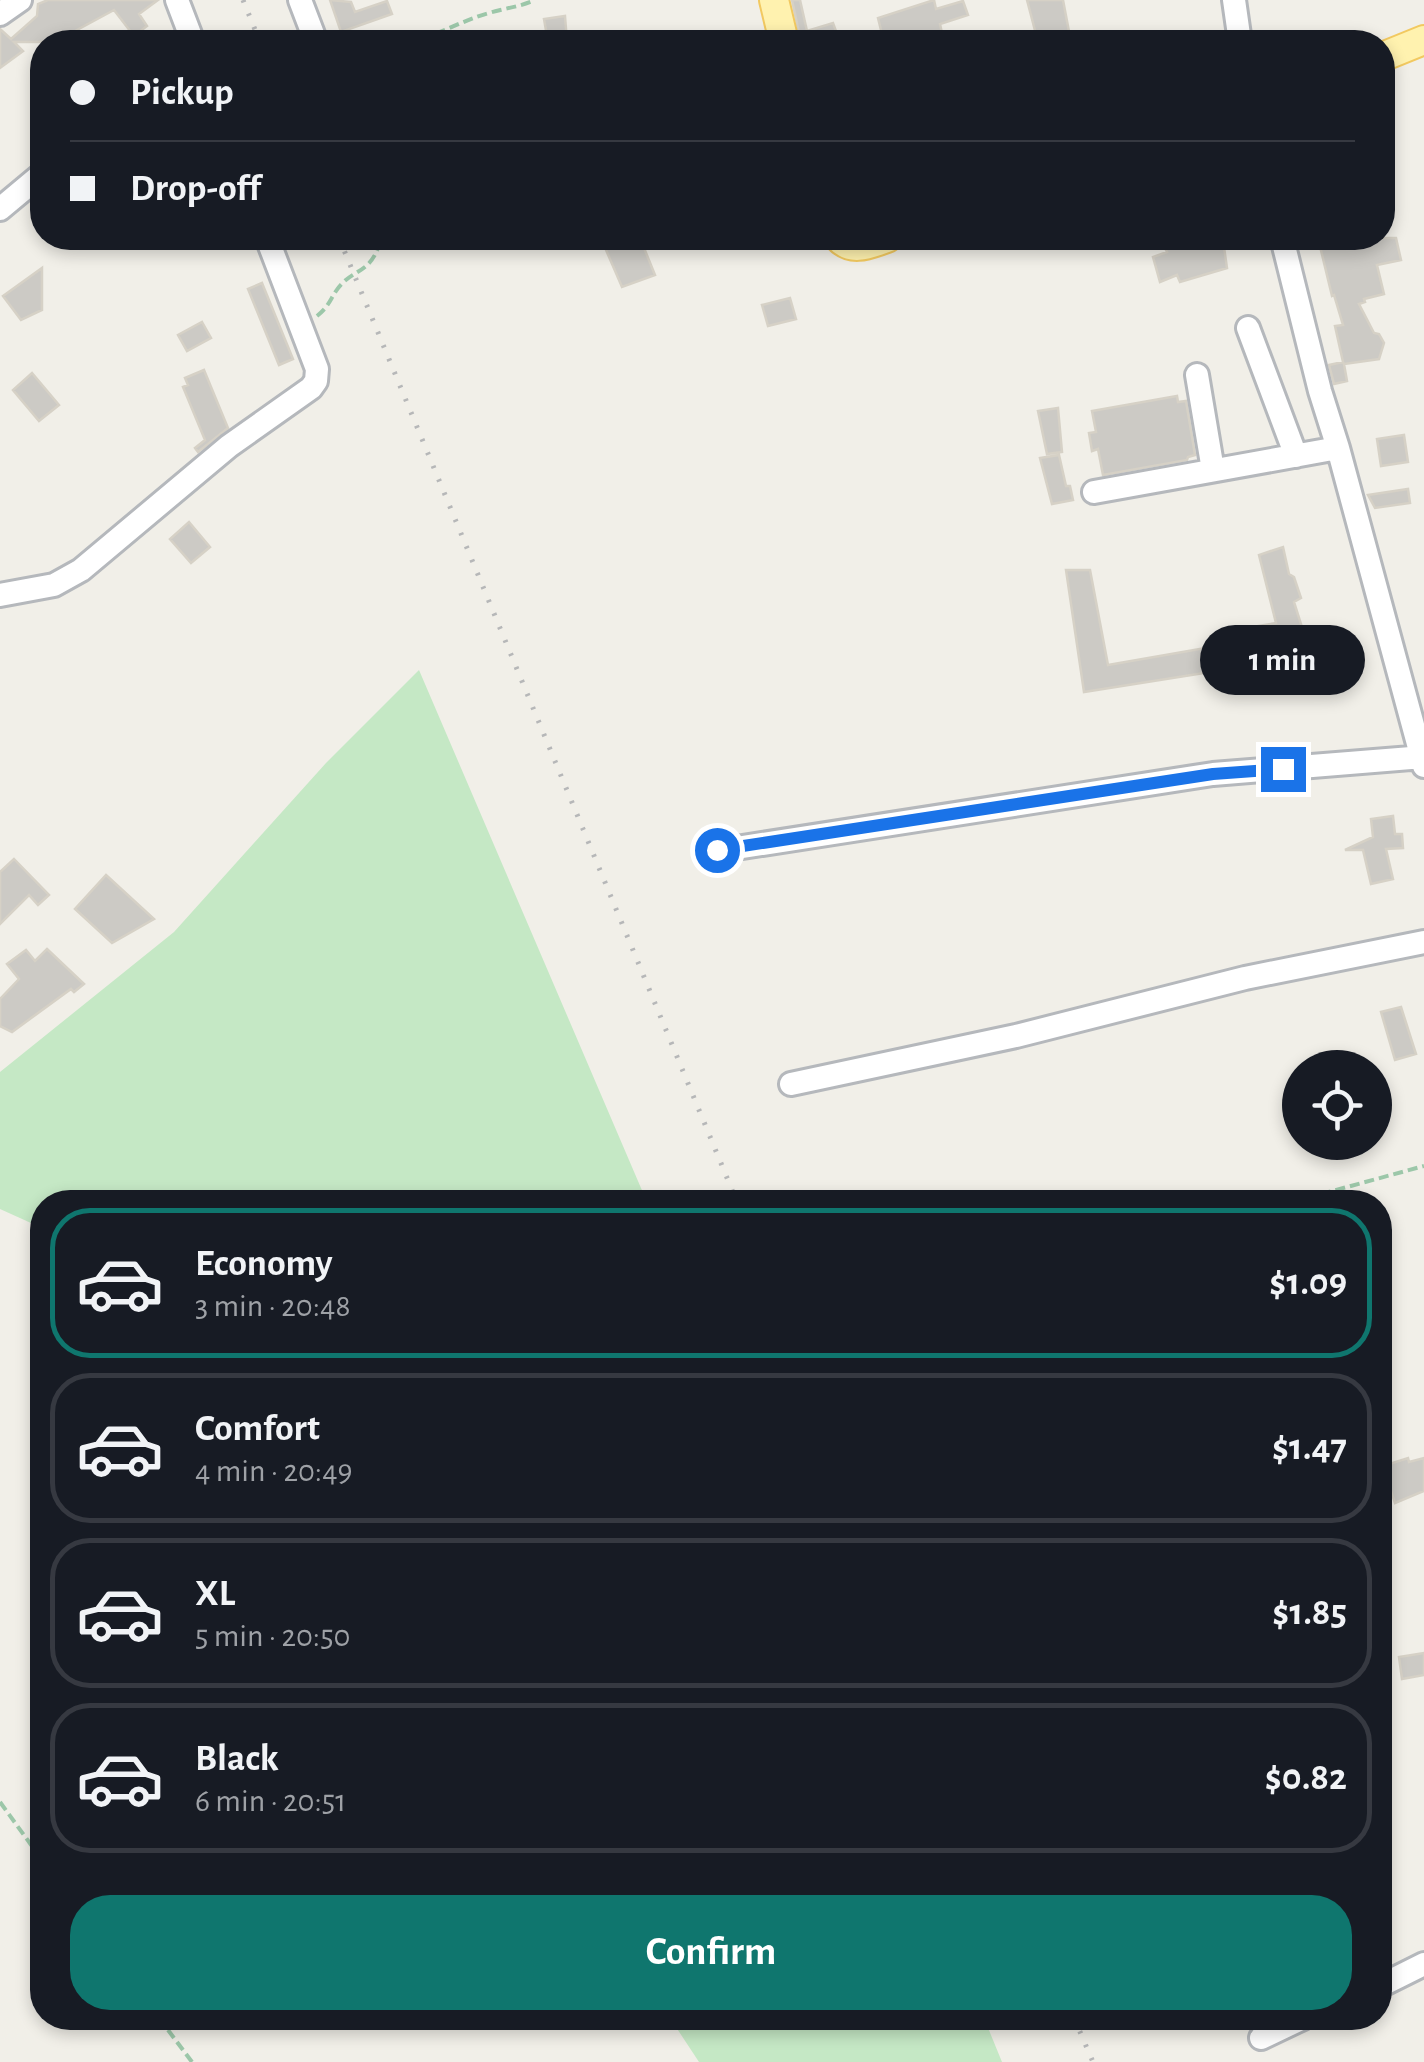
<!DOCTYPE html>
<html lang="en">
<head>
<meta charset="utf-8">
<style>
  :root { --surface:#171b24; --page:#242831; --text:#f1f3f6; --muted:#9ea1a6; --line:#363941; --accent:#0f766e }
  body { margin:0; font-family:"Alegreya Sans",sans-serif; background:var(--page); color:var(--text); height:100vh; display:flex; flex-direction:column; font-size:38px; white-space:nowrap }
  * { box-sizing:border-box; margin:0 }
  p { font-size:32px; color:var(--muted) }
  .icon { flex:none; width:55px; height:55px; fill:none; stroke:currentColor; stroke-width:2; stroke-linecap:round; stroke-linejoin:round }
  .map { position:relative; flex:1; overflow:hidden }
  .drawer { position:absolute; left:30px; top:1190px; width:1362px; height:840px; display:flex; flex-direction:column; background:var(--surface); border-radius:40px; box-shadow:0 5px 15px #0003 }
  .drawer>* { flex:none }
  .top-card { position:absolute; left:30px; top:30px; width:1365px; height:220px; border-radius:40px; box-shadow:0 5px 15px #0003; display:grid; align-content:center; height:220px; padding:0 40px; background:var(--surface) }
  .controls { position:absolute; left:1282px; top:1050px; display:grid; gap:20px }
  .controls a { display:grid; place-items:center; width:110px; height:110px; border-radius:50%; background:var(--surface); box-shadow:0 5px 15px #0003; font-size:50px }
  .end { position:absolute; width:45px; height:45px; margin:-22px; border:12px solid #1a73e8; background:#fff; box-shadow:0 0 0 5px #fff }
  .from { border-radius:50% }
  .bubble { position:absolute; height:70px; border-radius:35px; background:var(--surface); box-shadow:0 5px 15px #0003; font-size:32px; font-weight:700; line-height:70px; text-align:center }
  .top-card b { display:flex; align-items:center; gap:35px; height:95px; font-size:38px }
  .top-card b+b { border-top:2px solid var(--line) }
  .top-card i { width:25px; height:25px; background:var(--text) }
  ul { padding:18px 0 0; list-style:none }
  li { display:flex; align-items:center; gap:30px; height:150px; margin:0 20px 15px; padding:0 20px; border:5px solid var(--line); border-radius:40px }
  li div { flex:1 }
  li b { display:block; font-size:38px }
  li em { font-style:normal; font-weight:700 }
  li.on { border-color:var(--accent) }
  li>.icon { width:90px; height:90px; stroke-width:1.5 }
  .primary-button { display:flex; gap:20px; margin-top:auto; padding:20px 40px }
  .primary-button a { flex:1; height:115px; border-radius:40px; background:var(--accent); color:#fff; font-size:40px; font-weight:700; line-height:115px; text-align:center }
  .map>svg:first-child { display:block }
</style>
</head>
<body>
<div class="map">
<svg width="1424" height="2062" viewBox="0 0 1424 2062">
  <rect width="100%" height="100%" fill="#f1efe8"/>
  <path fill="#c5e8c5" d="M 419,670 L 647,1202 L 42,1202 L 42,1228 L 0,1209 L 0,1072 L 174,932 L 326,763 Z
    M 670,2018 L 984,2018 L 1002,2062 L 699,2062 Z"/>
  <path fill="#cccac5" stroke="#d6d1c6" stroke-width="2.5" d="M 48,0 L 158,0 L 139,14 L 147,26 L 134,36 L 114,10 L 77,30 L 80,35 L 66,42 L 14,42 L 23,51 L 0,68 L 0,29 L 11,39 L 37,16 L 38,4 Z
    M 330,0 L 351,2 L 355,12 L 387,1 L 392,14 L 341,32 Z
    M 792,0 L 800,0 L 807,31 L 833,23 L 840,42 L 801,42 Z
    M 934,0 L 936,9 L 963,1 L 968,15 L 940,24 L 942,33 L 933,42 L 884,42 L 878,18 Z
    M 1027,0 L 1063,0 L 1071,42 L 1038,42 Z
    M 565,16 L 567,42 L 548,42 L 544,19 Z
    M 616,238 L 640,238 L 655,275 L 622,287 L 603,243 Z
    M 1193,238 L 1208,238 L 1210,246 L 1223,240 L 1227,268 L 1180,282 L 1177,275 L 1160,282 L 1153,257 L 1167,252 L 1164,246 Z
    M 1318,238 L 1396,238 L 1401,260 L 1377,265 L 1384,294 L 1364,299 L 1365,302 L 1359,304 L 1374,333 L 1379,334 L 1384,343 L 1379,359 L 1344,364 L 1347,381 L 1334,384 L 1329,365 L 1343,362 L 1335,326 L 1343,325 L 1334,295 L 1332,296 Z
    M 42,268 L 42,310 L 21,320 L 3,296 Z
    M 262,283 L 293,359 L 279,365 L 248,289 Z
    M 790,298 L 796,319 L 768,326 L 762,305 Z
    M 202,322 L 211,338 L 187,351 L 178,335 Z
    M 204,370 L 228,428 L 198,452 L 195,448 L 205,440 L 183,387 L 188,385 L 185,378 Z
    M 32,373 L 59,405 L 39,421 L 13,390 Z
    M 1177,396 L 1178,402 L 1186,401 L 1195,455 L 1188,457 L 1187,460 L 1103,475 L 1098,449 L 1092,451 L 1089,433 L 1096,432 L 1092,411 Z
    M 1058,408 L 1062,452 L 1047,454 L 1038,411 Z
    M 1404,435 L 1408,462 L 1381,466 L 1377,439 Z
    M 1059,455 L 1066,486 L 1070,486 L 1073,500 L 1052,504 L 1040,458 Z
    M 1408,489 L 1410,503 L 1375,508 L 1368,495 Z
    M 189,522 L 210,547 L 191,563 L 170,539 Z
    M 1283,547 L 1289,574 L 1294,577 L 1301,598 L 1294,602 L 1311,656 L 1084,692 L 1066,570 L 1090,570 L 1108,665 L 1240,642 L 1240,629 L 1276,623 L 1259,555 Z
    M 1393,816 L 1395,834 L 1402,834 L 1403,848 L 1386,849 L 1393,879 L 1371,884 L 1363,850 L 1345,850 L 1373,837 L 1371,819 Z
    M 14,859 L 49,895 L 38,905 L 29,895 L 0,924 L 0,872 Z
    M 106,875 L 154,919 L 112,943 L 75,909 Z
    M 47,949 L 84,984 L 74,992 L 71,989 L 12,1032 L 0,1026 L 0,999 L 19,979 L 7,964 L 26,950 L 35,961 Z
    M 1401,1007 L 1416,1054 L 1395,1060 L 1381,1012 Z
    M 1408,1458 L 1409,1462 L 1424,1458 L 1424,1491 L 1395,1503 L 1389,1485 L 1380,1488 L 1380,1467 Z
    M 1424,1653 L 1424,1675 L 1402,1679 L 1399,1657 Z"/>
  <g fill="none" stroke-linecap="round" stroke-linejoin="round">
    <defs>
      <path id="minor" d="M 177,0 L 193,42
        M 300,0 L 316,42
        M 1234,0 L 1240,42
        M 0,14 L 20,0
        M 0,209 L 42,174
        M 1282,238 L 1320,391 L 1338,448 L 1424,766
        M 1248,328 L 1296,456
        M 1197,375 L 1213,470
        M 1094,492 L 1338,448
        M 0,595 L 54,585 L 81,570 L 229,446 L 311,388 L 316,381 L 317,369 L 267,238
        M 717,851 L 1213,774 L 1424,757
        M 791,1084 L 1016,1036 L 1245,978 L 1424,942
        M 1380,1986 L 1424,1964
        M 1261,2038 L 1303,2018"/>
      <path id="major" d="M 774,0 L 784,42
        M 1382,57 L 1424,40
        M 839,238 C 853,253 871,243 887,238"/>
    </defs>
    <use href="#minor" stroke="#b5b8bc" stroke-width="28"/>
    <use href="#major" stroke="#f2c960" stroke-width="32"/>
    <path stroke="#9cc7a9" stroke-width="4" stroke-dasharray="10 5" stroke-linecap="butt" d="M 407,42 C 438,36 460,21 489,13 C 505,8 520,7 535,0
      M 317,316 C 328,307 329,302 336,291 C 352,267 372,276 381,238
      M 1292,1202 L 1424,1166
      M 0,1802 L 42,1860
      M 159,2018 L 192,2062"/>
    <use href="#minor" stroke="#fff" stroke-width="22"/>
    <use href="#major" stroke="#fff2af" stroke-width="28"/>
    <path stroke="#b6b7b8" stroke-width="5" stroke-dasharray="2.5 12" stroke-linecap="butt" d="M 243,0 L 260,42
      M 339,238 L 737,1202
      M 1074,2018 L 1093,2062"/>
  </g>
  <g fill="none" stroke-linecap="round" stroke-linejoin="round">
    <path stroke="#1a73e8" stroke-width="12" d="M 717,850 L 1213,774 L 1283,769"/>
  </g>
</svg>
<div class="controls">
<a><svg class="icon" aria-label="locate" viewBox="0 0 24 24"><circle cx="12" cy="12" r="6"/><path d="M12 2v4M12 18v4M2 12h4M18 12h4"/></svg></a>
</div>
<i class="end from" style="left:717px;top:850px"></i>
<i class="end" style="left:1283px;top:769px"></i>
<div class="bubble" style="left:1200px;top:625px;width:165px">1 min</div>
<div class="top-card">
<b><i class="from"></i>Pickup</b>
<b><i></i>Drop-off</b>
</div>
<section class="drawer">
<ul>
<li class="on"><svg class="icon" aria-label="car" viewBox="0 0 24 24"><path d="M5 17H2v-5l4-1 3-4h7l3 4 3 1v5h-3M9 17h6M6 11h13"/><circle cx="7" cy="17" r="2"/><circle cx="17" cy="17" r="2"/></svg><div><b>Economy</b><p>3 min · 20:48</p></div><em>$1.09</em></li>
<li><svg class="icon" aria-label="car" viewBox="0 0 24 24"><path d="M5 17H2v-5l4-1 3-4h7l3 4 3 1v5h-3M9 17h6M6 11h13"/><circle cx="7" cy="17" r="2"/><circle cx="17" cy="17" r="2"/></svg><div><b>Comfort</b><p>4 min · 20:49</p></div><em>$1.47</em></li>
<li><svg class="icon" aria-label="car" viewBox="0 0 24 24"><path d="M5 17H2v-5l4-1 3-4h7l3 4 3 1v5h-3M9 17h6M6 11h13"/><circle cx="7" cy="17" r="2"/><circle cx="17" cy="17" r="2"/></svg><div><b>XL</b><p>5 min · 20:50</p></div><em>$1.85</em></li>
<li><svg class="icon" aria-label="car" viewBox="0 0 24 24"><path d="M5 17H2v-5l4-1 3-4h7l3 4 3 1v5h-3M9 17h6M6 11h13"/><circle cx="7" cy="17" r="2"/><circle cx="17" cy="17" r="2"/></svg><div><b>Black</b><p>6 min · 20:51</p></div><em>$0.82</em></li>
</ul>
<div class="primary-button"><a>Confirm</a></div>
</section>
</div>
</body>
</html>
